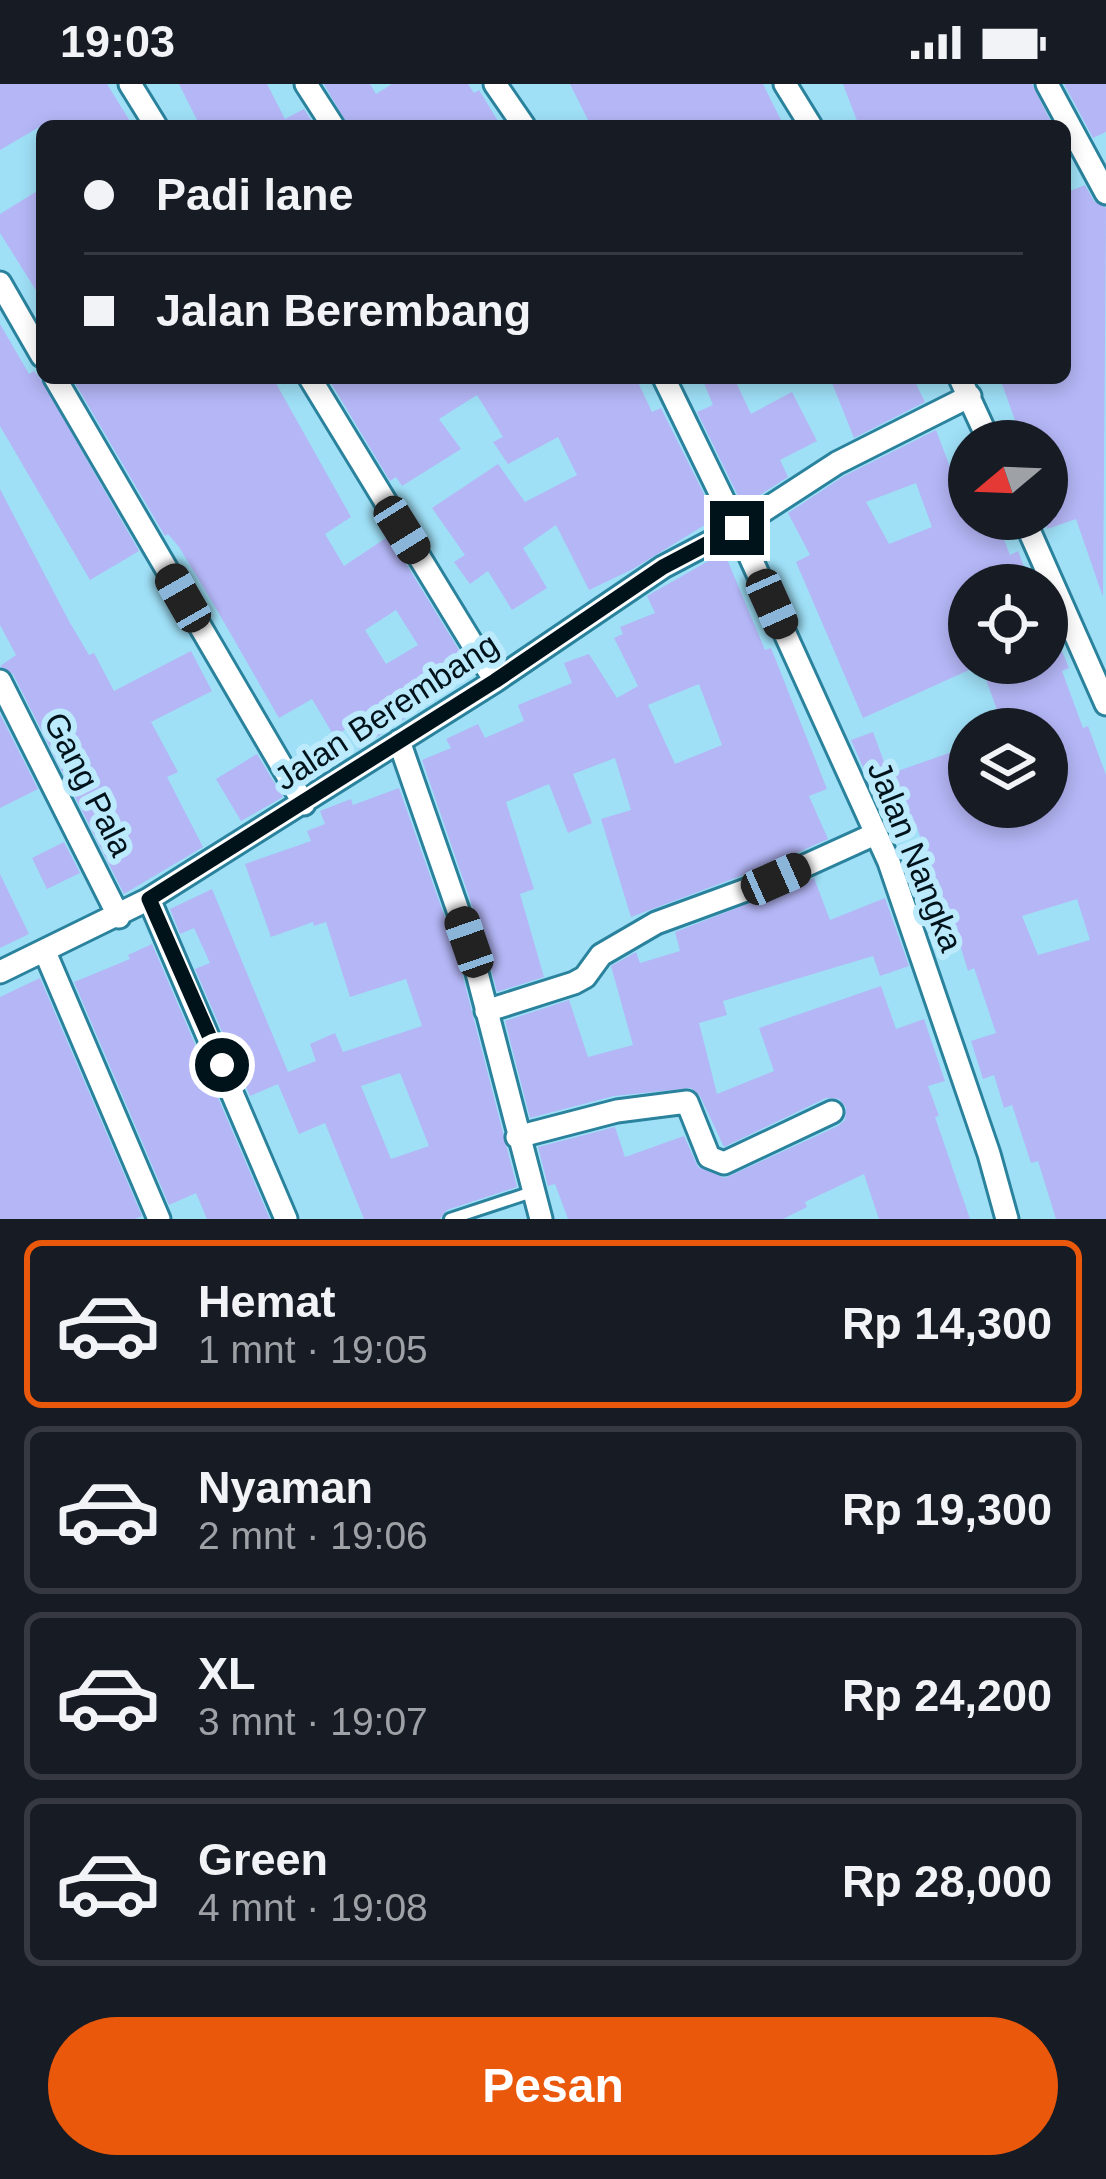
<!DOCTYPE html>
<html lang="id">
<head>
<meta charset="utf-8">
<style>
  :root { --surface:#171b24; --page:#20242c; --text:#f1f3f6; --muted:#9ea1a6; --line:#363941; --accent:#ea580c }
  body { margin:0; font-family:Helvetica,sans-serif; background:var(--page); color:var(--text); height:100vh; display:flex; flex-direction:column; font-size:45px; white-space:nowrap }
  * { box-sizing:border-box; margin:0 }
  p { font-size:39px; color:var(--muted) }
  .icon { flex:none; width:66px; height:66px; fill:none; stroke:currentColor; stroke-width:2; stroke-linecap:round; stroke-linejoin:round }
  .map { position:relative; height:1135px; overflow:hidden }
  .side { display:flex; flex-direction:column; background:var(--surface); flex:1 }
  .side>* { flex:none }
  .hud { position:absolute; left:36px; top:36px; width:1035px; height:264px; border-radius:18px; box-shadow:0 6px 18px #0003; display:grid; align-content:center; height:264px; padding:0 48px; background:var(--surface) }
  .needle { width:78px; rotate:251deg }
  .buttons { position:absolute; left:948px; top:336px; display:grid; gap:24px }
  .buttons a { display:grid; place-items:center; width:120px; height:120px; border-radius:50%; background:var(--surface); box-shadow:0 6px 18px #0003; font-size:60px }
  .end { position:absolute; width:54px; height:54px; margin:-27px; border:15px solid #00121a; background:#fff; box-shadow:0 0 0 6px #fff }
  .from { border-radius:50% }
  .car { position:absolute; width:36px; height:72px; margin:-36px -18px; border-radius:15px; box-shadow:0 0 9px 3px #0007; background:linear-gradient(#222 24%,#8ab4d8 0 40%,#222 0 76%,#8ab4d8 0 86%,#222 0) }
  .hud b { display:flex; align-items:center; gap:42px; height:114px; font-size:45px }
  .hud b+b { border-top:3px solid var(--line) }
  .hud i { width:30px; height:30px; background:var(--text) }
  ul { padding:21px 0 0; list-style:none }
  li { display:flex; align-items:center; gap:36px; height:168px; margin:0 24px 18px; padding:0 24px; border:6px solid var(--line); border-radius:18px }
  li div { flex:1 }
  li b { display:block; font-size:45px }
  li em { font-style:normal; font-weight:800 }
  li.selected { border-color:var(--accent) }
  li>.icon { width:108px; height:108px; stroke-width:1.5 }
  .cta { display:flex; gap:24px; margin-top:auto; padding:24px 48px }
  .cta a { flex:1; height:138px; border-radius:72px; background:var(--accent); color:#fff; font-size:48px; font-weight:800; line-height:138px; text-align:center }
  .status { display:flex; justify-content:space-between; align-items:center; height:84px; padding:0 60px; background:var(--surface); direction:ltr }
  .status svg { height:33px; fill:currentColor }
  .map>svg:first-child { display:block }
</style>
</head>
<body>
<div class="status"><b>19:03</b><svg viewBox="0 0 49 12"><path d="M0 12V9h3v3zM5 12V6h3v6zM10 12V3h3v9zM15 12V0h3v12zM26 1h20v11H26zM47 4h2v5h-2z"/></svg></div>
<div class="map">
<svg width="1106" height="1135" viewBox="0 0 1106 1135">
  <rect width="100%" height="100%" fill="#9fe0f7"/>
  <path fill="#b4b6f6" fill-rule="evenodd" d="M 0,0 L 107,0 L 133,42 L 41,42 L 0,66 Z
    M 179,0 L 267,0 L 285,35 L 304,25 L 315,42 L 200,42 Z
    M 324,0 L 370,0 L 376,10 L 392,0 L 468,0 L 474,9 L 479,6 L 501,42 L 348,42 Z
    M 570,0 L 763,0 L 784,42 L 591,42 Z
    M 843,0 L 1032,0 L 1053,42 L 859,42 Z
    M 1064,0 L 1106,0 L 1106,48 L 1093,54 Z
    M 1085,101 L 1094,117 L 1106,124 L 1103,513 L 1076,435 L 1047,445 L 1047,357 L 1011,357 L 1006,342 L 1016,339 L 1002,300 L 1019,294 L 1065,294 L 1065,109 Z
    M 42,104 L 42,216 L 0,149 L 0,130 Z
    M 0,240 L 29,290 L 34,287 L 40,294 L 139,467 L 90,496 L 0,342 Z
    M 72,294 L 273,294 L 351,433 L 325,450 L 344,482 L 389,452 L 473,589 L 359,665 L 348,644 L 334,652 L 312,615 L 279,634 L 217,526 L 179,463 L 168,450 L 165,452 ZM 396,526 L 418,561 L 386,580 L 365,546 Z
    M 328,294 L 636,294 L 652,328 L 661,324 L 716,434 L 633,485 L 589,506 L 556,441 L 523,464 L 547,504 L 512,526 L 488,487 L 470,500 L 454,478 L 465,471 L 432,424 L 498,380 L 525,418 L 577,391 L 558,353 L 508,380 L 493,358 L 503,353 L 477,311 L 439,335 L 461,365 L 402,402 L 396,393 L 390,397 Z
    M 702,294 L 734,294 L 751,330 L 792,308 L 817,357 L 780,376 L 788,393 L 743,422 L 697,328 L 713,321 Z
    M 830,294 L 913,294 L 925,318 L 854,354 Z
    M 936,346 L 953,391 L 969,384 L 969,435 L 996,435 L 1010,471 L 1018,467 L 1031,501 L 969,501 L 969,586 L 863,634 L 796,478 L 810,471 L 788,429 L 844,392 ZM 916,399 L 932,443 L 889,460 L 866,418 Z
    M 0,405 L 70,539 L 89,571 L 94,569 L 114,607 L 191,567 L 212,607 L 151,638 L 178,688 L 167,693 L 203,763 L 124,810 L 13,590 L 0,582 L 16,571 L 0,541 Z
    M 724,468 L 765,566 L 771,564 L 827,705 L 809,712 L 828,755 L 770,781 L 631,833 L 601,735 L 631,726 L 615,674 L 573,690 L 592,739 L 568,749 L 549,700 L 506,718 L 534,805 L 520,810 L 544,893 L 497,908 L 483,853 L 422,676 L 451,664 L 446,655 L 478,640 L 485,654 L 524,637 L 518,621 L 572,599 L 564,579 L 589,570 L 617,614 L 638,602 L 614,554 L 623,550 L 620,543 L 655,529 L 647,512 ZM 699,600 L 722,661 L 675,680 L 648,621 Z
    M 1047,531 L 1069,584 L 1062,587 L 1083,644 L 1088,642 L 1106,691 L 1106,1135 L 1056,1135 L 1038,1077 L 1031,1079 L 1012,1021 L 1004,1024 L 994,991 L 983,995 L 971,957 L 996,949 L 974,884 L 968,887 L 947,819 L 942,821 L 916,740 L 892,749 L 872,696 L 969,662 L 969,723 L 1047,723 L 1047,645 L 1004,645 L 980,579 L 1047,579 ZM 1077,815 L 1090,856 L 1038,871 L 1022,832 Z
    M 0,630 L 38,705 L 0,724 Z
    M 873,648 L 886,683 L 866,690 L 851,656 Z
    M 257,670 L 283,713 L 241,737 L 216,695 Z
    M 399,704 L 455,862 L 517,1103 L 447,1126 L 440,1135 L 364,1135 L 325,1039 L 299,1050 L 278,1000 L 250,1012 L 195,885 L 210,879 L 194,844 L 180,850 L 170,825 L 212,805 L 288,988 L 316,977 L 310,960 L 335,949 L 343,968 L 422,942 L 406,895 L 350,913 L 326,838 L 314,842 L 313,838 L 271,853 L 245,780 L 311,757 L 307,747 L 325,740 L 320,727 L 351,715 L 353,721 ZM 400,989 L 429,1062 L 391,1075 L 361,1002 Z
    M 64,758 L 80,789 L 47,805 L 32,774 Z
    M 0,790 L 29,850 L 0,864 Z
    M 814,794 L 830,836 L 885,814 L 909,882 L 880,892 L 873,872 L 723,917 L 727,931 L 699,939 L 717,1010 L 774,987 L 759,944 L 881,902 L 896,945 L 924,935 L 945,997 L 928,1002 L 939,1032 L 935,1033 L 970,1135 L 879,1135 L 864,1090 L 805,1118 L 807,1123 L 783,1135 L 568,1135 L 555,1100 L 548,1102 L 538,1063 L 615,1043 L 625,1073 L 684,1052 L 698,1083 L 725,1094 L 838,1042 L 845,1036 L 846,1023 L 839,1015 L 826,1014 L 724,1063 L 700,1012 L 691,1004 L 614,1012 L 530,1034 L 505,937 L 569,916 L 588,973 L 633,961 L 611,882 L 636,868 L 640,879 L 680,867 L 675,848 Z
    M 152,860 L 270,1135 L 207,1135 L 196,1109 L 169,1121 L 74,898 L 130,875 L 128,871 Z
    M 40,894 L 142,1132 L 135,1135 L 0,1135 L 0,913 Z"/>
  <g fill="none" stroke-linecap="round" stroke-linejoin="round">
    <defs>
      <path id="service" d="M 450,1135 L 532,1108"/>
      <path id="minor" d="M 130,0 L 156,42
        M 306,0 L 333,42
        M 495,0 L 524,42
        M 785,0 L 811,42
        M 1047,0 L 1106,109
        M 0,199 L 42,272
        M 55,294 L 304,720
        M 310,294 L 495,597
        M 664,294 L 737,444 L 889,778 L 989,1070 L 1007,1135
        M 960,294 L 989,357
        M 1024,435 L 1106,620
        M 0,597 L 119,833
        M 399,657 L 469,858 L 541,1135
        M 149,815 L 286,1135
        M 45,868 L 159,1135
        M 0,888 L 149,815 L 495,597 L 663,483 L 737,444 L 837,379 L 970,312
        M 486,927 L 574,899 L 585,893 L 601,871 L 656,839 L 776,795 L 875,750
        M 517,1053 L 617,1027 L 687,1018 L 709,1073 L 724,1079 L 832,1028"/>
    </defs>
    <use href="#service" stroke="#2a829c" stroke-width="16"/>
    <use href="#minor" stroke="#2a829c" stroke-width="27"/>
    <use href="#service" stroke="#fff" stroke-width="10"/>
    <use href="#minor" stroke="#fff" stroke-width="21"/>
  </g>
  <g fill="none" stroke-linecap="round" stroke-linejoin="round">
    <path stroke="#00121a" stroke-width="15" d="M 222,981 L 149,815 L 495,597 L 663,483 L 737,444"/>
  </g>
  <g text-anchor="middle" stroke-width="12" stroke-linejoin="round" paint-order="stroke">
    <g font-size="33" fill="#00121a" stroke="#bbeafc">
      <text transform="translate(386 627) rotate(-33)" y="12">Jalan Berembang</text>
      <text transform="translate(89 700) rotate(63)" y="12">Gang Pala</text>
      <text transform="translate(916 772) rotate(68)" y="12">Jalan Nangka</text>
    </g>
  </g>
</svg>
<div class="buttons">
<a><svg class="needle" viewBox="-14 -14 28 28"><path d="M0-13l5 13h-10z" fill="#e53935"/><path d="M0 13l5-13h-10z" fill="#9ea1a6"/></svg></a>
<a><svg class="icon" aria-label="locate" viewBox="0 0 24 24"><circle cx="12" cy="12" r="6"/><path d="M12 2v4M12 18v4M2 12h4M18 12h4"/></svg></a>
<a><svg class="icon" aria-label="layers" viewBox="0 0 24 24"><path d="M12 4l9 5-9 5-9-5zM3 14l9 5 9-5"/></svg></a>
</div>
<i class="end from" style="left:222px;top:981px"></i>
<i class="end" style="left:737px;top:444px"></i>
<i class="car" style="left:402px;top:446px;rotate:148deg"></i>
<i class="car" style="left:183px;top:514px;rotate:330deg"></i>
<i class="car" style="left:772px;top:520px;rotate:156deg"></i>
<i class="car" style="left:776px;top:795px;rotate:66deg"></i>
<i class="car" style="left:469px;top:858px;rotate:341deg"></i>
<div class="hud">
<b><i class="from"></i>Padi lane</b>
<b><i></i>Jalan Berembang</b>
</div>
</div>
<section class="side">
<ul>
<li class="selected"><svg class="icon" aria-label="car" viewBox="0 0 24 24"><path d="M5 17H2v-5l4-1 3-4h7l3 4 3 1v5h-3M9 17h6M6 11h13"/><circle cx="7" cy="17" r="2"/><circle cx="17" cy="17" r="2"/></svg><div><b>Hemat</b><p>1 mnt · 19:05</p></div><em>Rp 14,300</em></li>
<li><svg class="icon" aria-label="car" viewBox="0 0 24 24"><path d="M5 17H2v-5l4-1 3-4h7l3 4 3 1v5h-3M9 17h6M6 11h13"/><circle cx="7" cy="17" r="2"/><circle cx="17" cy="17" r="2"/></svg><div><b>Nyaman</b><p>2 mnt · 19:06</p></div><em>Rp 19,300</em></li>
<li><svg class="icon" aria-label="car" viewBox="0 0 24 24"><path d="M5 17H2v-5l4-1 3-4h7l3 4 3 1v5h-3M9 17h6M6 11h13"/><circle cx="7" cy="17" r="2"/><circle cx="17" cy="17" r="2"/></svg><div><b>XL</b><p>3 mnt · 19:07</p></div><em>Rp 24,200</em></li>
<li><svg class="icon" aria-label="car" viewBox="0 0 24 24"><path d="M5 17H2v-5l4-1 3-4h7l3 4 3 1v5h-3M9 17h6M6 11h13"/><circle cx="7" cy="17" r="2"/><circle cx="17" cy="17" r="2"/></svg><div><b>Green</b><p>4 mnt · 19:08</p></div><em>Rp 28,000</em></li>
</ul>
<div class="cta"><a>Pesan</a></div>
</section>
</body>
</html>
